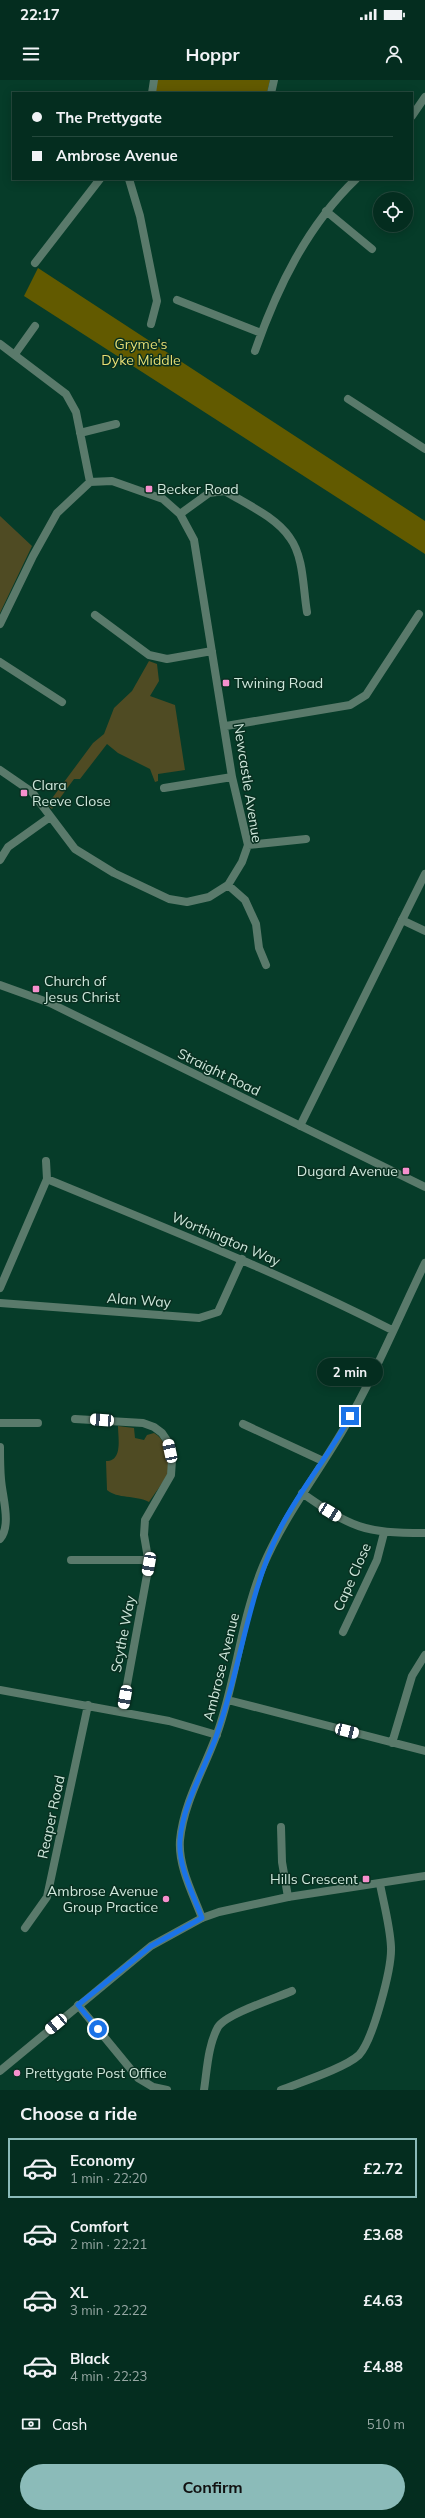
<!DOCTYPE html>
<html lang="en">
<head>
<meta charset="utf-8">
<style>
  :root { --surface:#042d1f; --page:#0d3528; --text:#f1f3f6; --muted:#97a8a4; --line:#25493d; --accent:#8bbbb9 }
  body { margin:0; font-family:Mulish,sans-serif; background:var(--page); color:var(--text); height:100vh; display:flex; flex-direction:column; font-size:15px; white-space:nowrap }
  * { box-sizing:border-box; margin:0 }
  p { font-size:13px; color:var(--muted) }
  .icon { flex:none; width:22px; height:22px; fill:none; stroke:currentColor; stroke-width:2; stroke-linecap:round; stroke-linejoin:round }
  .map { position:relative; height:2010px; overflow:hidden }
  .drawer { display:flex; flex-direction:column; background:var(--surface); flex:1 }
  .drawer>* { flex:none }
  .hud { position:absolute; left:12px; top:12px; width:401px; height:88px; border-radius:0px; box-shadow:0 2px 10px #0003,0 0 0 1px var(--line); display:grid; align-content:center; height:88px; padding:0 20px; background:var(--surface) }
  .fabs { position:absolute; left:373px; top:112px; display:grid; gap:8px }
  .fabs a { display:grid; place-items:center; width:40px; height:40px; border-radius:50%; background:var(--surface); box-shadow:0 2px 10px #0003,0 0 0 1px var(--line); font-size:20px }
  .end { position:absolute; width:18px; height:18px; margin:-9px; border:5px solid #1a73e8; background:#fff; box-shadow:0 0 0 2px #fff }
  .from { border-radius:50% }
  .bubble { position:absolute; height:28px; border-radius:14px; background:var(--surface); box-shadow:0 2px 10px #0003,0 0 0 1px var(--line); font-size:13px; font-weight:700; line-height:28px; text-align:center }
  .car { position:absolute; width:12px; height:24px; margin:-12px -6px; border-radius:5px; box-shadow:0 0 3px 1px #0007; background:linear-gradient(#fff 24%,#345 0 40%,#fff 0 76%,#345 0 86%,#fff 0) }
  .hud b { display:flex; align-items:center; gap:14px; height:38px; font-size:15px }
  .hud b+b { border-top:1px solid var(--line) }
  .hud i { width:10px; height:10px; background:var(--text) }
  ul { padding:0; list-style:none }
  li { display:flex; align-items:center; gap:12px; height:60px; margin:0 8px 6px; padding:0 12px; border:2px solid transparent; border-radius:0px }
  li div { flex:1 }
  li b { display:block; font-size:15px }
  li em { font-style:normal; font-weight:700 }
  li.selected { border-color:var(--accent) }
  li>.icon { width:36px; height:36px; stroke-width:1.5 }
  h2 { padding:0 20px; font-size:18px; line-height:48px }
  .pay { display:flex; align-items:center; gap:10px; height:44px; padding:0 20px; font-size:15px }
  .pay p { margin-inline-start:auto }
  .button { display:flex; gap:8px; margin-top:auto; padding:8px 20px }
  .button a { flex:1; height:46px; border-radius:24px; background:var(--accent); color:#111; font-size:16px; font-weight:700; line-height:46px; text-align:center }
  .status { display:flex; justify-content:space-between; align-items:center; height:28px; padding:0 20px; background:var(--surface); direction:ltr }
  .status svg { height:11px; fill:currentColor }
  header { display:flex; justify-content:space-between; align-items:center; height:52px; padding:0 20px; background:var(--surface); font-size:18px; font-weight:700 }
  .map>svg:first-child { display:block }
</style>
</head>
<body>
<div class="status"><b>22:17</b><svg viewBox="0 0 49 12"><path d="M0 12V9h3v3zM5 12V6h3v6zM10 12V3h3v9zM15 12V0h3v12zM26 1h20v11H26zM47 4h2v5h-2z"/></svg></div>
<header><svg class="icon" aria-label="menu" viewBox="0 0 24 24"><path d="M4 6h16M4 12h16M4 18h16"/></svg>Hoppr<svg class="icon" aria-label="person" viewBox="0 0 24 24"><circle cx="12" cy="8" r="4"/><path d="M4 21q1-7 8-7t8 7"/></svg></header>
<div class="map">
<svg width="425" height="2010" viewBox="0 0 425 2010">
  <rect width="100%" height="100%" fill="#063c29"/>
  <path fill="#4f4b23" d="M 0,436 L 32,466 L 0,533 Z
    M 149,581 L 157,584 L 159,601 L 150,616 L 175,625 L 185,690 L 158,694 L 158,701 L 155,702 L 150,689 L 118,673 L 107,664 L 80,699 L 74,699 L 52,729 L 47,725 L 93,663 L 104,654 L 114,628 L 132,611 Z
    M 118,1346 L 134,1348 L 135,1358 L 144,1360 L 147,1355 L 154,1353 C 167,1360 173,1382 167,1395 C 162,1404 155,1413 149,1422 C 136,1415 117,1419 107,1410 L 106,1381 C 123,1381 118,1358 118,1346 Z"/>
  <path fill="#625a00" d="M 156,0 L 270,0 L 267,13 L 154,13 Z
    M 38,188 L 425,441 L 425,474 L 24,216 Z"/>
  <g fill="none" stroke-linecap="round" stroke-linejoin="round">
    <path stroke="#5a7a6b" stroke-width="8" d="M 152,13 L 154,0
      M 271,13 L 274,0
      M 412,36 L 425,17
      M 129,99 L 140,136 L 157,221 L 151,244
      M 326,131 L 372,169
      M 35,183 L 100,99
      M 177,220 L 261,253
      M 0,264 L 66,314 L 76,332 L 90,402
      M 255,271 C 277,208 307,146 356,99
      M 15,274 L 35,246
      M 348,319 L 425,369
      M 80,353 L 116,344
      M 180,434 L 209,413 L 225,411 C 246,424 276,437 290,458 C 304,477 303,509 307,532
      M 95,535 L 149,575 L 167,579 L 212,571
      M 0,544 L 33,476 L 57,433 L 90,402 L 112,401 L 163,419 L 180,434 L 194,460 L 232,697 L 248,765 L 242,782 L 228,805 L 209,817 L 187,822 L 169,819 L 114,793 L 75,769 L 32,712 L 0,690
      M 0,582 L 62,622
      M 226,646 L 350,625 L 366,615 L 419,534
      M 164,708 L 232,697
      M 248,765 L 306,759
      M 0,780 L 8,767 L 50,737
      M 228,805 L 245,820 L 256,844 L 259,868 L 266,885
      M 402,840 L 425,851
      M 47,1099 C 163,1147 280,1193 392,1250
      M 0,1208 L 47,1099 L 46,1081
      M 0,1223 L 199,1238 L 218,1232 L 242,1179
      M 75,1339 L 143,1343 L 154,1347 L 162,1353 L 168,1362 L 172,1380 L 171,1395 L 145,1440 L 144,1455 L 149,1484 L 122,1632
      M 0,1343 L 38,1343
      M 243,1344 L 323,1381
      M 0,1367 C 0,1377 0,1388 1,1399 C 2,1416 12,1445 0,1459
      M 302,1413 C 352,1448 363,1453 425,1453
      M 71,1480 L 149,1480
      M 343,1552 L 377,1480 L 384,1453
      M 0,1610 L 169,1641 L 217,1655
      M 228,1620 L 425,1671
      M 392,1663 L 412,1596 L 425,1575
      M 281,1747 L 282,1782 L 288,1817
      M 202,1838 C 193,1814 178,1786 180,1760 C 184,1719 208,1683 220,1645 C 237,1593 242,1537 263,1486 C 284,1437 316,1396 343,1350 C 374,1297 398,1239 425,1183
      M 25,1848 L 47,1817 L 88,1625
      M 78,1925 L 138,1998 L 153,2007 L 167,2010
      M 204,2010 C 207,1990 208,1965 218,1947 C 226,1934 276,1918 292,1911
      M 281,2010 C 301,2002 345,1988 359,1975 C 373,1960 392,1888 391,1867 C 390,1846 384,1825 380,1804"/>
    <path stroke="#5a7a6b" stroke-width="8" d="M 0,905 L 50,923 L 425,1107
      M 300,1046 L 425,794
      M 0,1991 L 151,1866 L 202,1838 L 219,1832 L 288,1817 L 425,1796"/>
  </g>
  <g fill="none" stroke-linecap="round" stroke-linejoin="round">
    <path stroke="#1a73e8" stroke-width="5" d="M 98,1949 L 78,1925 L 151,1866 L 202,1838 C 193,1814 178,1786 180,1760 C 183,1723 205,1689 217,1654 C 241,1586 248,1514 280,1449 C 300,1409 330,1375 350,1336"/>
  </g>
  <g fill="#f790ce" stroke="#093021" stroke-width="1.5">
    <rect x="145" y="405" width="8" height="8" rx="2"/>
    <rect x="222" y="599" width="8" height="8" rx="2"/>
    <rect x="20" y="709" width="8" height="8" rx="2"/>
    <rect x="32" y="905" width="8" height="8" rx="2"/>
    <rect x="402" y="1087" width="8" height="8" rx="2"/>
    <rect x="362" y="1795" width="8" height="8" rx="2"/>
    <circle cx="166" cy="1819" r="4"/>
    <circle cx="17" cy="1993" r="4"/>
  </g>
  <g text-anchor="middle" stroke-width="3" stroke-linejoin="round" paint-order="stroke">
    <g font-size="14" fill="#e7de74" stroke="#093021">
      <text x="141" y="269">Gryme's<tspan x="141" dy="16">Dyke Middle</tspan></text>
    </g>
    <g font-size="14" fill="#cfe8dc" stroke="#093021" text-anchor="start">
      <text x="157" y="414">Becker Road</text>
      <text x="234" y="608">Twining Road</text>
      <text x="32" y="710">Clara<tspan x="32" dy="16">Reeve Close</tspan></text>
      <text x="44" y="906">Church of<tspan x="44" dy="16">Jesus Christ</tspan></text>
      <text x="398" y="1096" text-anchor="end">Dugard Avenue</text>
      <text x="358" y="1804" text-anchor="end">Hills Crescent</text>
      <text x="158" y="1816" text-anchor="end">Ambrose Avenue<tspan x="158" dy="16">Group Practice</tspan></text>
      <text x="25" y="1998">Prettygate Post Office</text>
    </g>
    <g font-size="14" fill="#cfe8dc" stroke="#093021">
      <text transform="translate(248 703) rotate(81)" y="5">Newcastle Avenue</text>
      <text transform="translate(219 992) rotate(26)" y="5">Straight Road</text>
      <text transform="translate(226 1159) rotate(23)" y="5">Worthington Way</text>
      <text transform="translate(139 1220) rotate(4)" y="5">Alan Way</text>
      <text transform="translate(352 1497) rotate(-66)" y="5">Cape Close</text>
      <text transform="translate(123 1554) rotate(-79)" y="5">Scythe Way</text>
      <text transform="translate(221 1587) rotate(-76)" y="5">Ambrose Avenue</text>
      <text transform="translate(51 1737) rotate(-78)" y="5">Reaper Road</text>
    </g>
  </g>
</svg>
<div class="fabs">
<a><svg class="icon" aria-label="locate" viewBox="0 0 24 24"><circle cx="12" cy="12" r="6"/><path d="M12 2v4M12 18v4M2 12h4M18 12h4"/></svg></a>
</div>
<i class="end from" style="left:98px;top:1949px"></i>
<i class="end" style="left:350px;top:1336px"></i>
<div class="bubble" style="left:317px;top:1278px;width:66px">2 min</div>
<i class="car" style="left:102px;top:1340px;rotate:274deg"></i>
<i class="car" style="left:170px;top:1371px;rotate:348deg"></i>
<i class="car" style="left:330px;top:1432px;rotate:121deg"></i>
<i class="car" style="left:149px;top:1484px;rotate:190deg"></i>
<i class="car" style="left:125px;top:1617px;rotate:190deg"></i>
<i class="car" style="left:347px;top:1651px;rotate:105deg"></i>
<i class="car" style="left:56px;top:1944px;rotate:230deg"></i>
<div class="hud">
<b><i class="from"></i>The Prettygate</b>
<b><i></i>Ambrose Avenue</b>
</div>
</div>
<section class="drawer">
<h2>Choose a ride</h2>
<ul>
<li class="selected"><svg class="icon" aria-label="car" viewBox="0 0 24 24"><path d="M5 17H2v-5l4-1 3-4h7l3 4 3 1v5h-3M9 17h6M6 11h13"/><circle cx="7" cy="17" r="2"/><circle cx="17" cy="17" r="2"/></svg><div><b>Economy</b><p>1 min · 22:20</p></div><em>£2.72</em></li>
<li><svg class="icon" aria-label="car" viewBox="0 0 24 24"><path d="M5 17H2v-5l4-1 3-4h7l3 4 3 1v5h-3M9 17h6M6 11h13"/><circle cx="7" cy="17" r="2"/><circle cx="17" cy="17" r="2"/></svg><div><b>Comfort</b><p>2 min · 22:21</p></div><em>£3.68</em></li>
<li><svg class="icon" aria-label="car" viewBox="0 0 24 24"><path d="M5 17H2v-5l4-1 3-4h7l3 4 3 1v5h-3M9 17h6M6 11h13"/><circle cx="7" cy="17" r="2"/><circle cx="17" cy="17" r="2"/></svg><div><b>XL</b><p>3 min · 22:22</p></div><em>£4.63</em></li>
<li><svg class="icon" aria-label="car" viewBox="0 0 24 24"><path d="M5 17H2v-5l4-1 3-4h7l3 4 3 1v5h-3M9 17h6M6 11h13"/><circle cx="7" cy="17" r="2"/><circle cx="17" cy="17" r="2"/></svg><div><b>Black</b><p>4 min · 22:23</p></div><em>£4.88</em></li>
</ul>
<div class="pay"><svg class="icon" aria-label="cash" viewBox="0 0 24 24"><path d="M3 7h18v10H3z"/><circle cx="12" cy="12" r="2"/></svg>Cash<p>510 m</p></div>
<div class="button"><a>Confirm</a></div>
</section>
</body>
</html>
